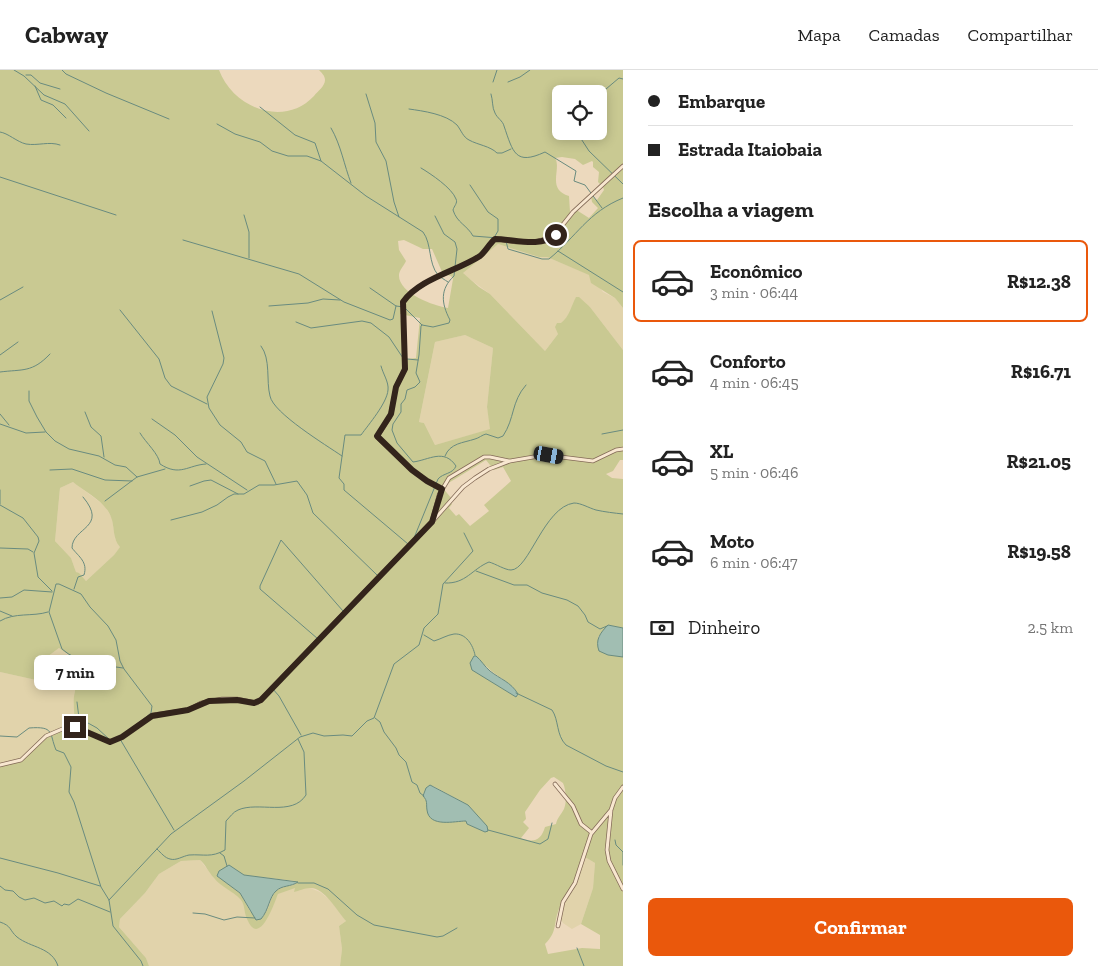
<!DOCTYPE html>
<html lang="pt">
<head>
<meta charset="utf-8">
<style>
  :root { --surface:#fff; --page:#f2f2f2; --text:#222; --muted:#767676; --line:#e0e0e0; --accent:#ea580c }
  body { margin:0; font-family:"Zilla Slab",serif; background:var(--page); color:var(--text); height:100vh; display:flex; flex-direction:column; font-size:19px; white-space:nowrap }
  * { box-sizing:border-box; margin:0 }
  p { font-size:16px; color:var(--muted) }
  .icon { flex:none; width:28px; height:28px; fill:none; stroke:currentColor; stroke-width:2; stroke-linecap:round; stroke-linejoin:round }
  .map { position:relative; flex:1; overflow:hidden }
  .drawer { display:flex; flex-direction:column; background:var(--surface); width:475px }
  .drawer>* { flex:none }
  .top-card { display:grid; align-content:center; height:110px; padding:0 25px; background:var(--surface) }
  .buttons { position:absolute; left:552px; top:15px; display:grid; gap:10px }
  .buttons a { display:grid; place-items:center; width:55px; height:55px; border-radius:8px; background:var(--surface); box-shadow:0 2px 12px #0003; font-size:25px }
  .end { position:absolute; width:22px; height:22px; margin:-11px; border:6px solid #33241b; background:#fff; box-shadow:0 0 0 2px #fff }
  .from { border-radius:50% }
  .bubble { position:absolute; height:35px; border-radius:8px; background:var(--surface); box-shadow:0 2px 12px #0003; font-size:16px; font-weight:800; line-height:35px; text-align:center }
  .car { position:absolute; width:15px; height:30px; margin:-15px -8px; border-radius:6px; box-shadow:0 0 4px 1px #0007; background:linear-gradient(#222 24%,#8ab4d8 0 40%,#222 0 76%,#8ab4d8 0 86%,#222 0) }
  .top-card b { display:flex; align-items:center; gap:18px; height:48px; font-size:19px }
  .top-card b+b { border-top:1px solid var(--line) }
  .top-card i { width:12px; height:12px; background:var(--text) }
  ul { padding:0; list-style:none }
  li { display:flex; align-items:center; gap:15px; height:82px; margin:0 10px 8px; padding:0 15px; border:2px solid transparent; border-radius:8px }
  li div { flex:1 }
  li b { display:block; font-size:19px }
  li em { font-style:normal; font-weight:800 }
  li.current { border-color:var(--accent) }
  li>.icon { width:45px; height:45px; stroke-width:1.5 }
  h2 { padding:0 25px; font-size:22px; line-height:60px }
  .pay { display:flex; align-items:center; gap:12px; height:55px; padding:0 25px; font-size:19px }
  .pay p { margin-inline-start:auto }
  .primary-button { display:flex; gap:10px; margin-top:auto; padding:10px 25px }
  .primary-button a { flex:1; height:58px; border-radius:8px; background:var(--accent); color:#fff; font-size:20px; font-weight:800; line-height:58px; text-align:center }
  header { display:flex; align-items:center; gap:30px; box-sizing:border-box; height:70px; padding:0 25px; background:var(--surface); border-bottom:1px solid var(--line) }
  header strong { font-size:24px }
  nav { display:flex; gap:28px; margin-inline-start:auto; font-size:18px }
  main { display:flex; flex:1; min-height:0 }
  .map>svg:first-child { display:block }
</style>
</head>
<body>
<header>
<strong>Cabway</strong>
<nav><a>Mapa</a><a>Camadas</a><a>Compartilhar</a></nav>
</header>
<main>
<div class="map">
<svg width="623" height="896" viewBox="0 0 623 896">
  <rect width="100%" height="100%" fill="#ecd9bd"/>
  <path fill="#e1d3ab" d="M 498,174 L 539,187 L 547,187 L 590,205 L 603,222 L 615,228 L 623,238 L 623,280 L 590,237 L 576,228 L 571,241 L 558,260 L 558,264 L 545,281 L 490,224 L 463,204 L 464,200 L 479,190 L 490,179 Z
    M 465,265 L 493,278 L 487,337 L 491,359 L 435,375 L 424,353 L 419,352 L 435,272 Z
    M 73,412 L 105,436 L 112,448 L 115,469 L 121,476 L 114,485 L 86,511 L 76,502 L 71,488 L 55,471 L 60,418 Z
    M 59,578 L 69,586 L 87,594 L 97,603 L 74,622 L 75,655 L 47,663 L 22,690 L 0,694 L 0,602 L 36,610 L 44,598 L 43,590 Z
    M 584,786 L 595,793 L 593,818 L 581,854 L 572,859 L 563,853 L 560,848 L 563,832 L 573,821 L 582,797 Z
    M 200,790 L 214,808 L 242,830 L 247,850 L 274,832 L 278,824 L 288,819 L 297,817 L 310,818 L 320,822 L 330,830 L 346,851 L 339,856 L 342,879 L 340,896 L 149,896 L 146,888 L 119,857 L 120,849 L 145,823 L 159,804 L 181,791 Z"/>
  <path fill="#c9c992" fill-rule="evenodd" d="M 0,0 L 219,0 C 233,38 284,58 314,26 C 318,21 325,16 325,10 C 325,6 322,3 319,0 L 623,0 L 623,238 L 615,228 L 591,213 L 589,205 L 547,187 L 539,187 L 498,174 L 463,203 L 479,217 L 490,224 L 545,281 L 558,264 L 555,257 L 557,253 L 561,253 C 570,246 571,236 576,227 L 579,227 L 590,237 L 623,280 L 623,390 L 620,390 L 613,401 L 606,404 L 612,408 L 623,409 L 623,558 L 608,555 L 598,567 L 608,585 L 623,587 L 623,896 L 340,896 L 342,879 L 339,856 L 346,851 C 337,841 324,817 310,818 C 304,818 299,821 294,822 L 295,818 L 278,824 C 275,831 260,877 248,851 C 244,845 245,835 241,830 C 233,821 221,817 214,808 C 208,802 206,795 200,790 L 181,791 L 159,804 L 145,823 L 120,849 L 119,857 L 146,888 L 149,896 L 0,896 L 0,694 L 22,690 L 47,663 L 75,655 C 74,634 68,607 96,603 C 85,592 71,588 59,578 L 43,590 C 44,598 46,606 36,610 L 0,602 ZM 561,24 L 599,24 L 599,61 L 561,61 ZM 562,87 L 575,89 L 583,95 L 592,91 L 593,92 L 593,97 L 599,102 L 598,112 L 603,117 L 604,120 L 597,130 L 591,126 L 592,132 L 598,138 L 589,148 L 578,141 L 570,142 L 569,126 C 546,119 562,99 555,88 ZM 404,170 L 423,179 L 432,179 L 443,204 L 451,206 L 453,209 L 448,238 C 434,236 398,223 399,205 C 399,200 404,196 406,191 L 399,180 L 398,171 ZM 400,244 L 420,248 L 416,288 L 406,289 ZM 465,265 L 493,278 L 487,337 L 490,359 L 435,375 L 424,353 L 419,352 L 435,272 ZM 486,390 L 494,400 L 503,397 L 511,411 L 484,435 L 489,441 L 470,456 L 459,444 L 456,446 L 449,438 L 452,434 L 450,432 L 452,429 L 442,417 ZM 73,412 C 85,422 105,431 111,447 C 115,457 112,468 120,477 L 114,485 L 86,511 L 79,503 L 76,502 L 71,488 L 55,471 L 60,418 ZM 485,595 C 495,606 510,611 518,624 L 516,627 L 482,606 ZM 554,707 L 563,713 C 566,720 567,732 564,739 C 561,745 557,748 556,754 L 545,757 C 541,771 533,773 521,768 L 529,758 L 523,752 L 526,749 L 525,742 L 540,720 L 551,708 ZM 433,716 L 468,735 L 488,758 L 485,762 L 467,754 L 466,751 L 439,752 L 427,740 L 427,732 L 423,725 L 426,718 ZM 585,787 L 595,793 L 593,818 L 581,854 L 600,865 L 600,879 L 582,878 L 548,884 L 545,874 C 558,861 553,854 559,839 C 562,831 569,827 573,820 C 579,810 581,798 585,787 ZM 229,795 L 244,805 L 295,811 L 294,815 C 263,819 277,832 261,849 L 250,841 L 240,823 L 217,806 Z"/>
  <path fill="#a1beb2" stroke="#698b7f" d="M 608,555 L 623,558 L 623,587 L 608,585 L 599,581 C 595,570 600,563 608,555 Z
    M 474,586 L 476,586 C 481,590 485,597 490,601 C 500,609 511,612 518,624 L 516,627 L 472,600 L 470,593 Z
    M 430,715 L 468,735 L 487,756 L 488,761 L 485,762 L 467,754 L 466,751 C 455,751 429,758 427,740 C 426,734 428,731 423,726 L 426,718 Z
    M 229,795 L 244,805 L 298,812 C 291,817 282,815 276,821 C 269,827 269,840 261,849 L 256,850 L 240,823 L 217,806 L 219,801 Z"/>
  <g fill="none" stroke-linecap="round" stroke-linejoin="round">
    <path stroke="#698b7f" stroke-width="1" d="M 14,0 L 24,6 L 44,25 L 65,34 L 89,61
      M 62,0 L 66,4 L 106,23 L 169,49
      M 26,5 L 31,5 L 40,13 L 60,19
      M 493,12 L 497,0
      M 508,12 L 520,7 L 530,0
      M 35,16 L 41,30 L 53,35 L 66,48
      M 366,24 L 375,53 L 376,72 L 386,91 L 394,132 L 399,147
      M 491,24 C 493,30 492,38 495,43 C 497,48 503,51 504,56 C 513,82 515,96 545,82 L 576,101 L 574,111 L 585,115 L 602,138
      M 596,24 L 606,19 L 619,8 L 623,9
      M 260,37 L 295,65 L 315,73 L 321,91
      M 409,39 C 423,41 446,44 457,55 C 461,60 463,67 469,70 C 478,75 490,76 497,83 L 502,83 L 511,79
      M 217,54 L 235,64 L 260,72 L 272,81 L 288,86 L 307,86 L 321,91 L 366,126 L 423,162 C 432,174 428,193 438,205 C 440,207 445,210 448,212
      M 331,58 C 341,75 344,95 351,113
      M 576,61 L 589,81 L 623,114
      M 0,62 C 8,63 17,72 26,74 C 38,76 49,71 60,75
      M 421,98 C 431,104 452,118 456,129 C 458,133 454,136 453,140 C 457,153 467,155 473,166 L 498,168
      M 0,107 L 116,145
      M 470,115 L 488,142 L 498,149 L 498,161 L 495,166
      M 244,145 L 249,162 L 249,188
      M 183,170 L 299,204 L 344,232 L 390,250 L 393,249 L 396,236
      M 506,171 L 508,179 L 542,189 L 549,189 C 576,167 588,142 623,128
      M 558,181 L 623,222
      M 370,218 L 396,236 L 404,237 L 422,255 L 433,257 L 449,253 L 450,250 C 441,233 440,219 454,206 L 457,179 L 455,172 L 444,164 L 435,146
      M 0,230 L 23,217
      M 269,236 L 308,233 L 323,229 L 340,230
      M 120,240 L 159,289 L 165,308 L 171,316 L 207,334
      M 212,241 L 224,288 L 223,294 L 207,327 L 209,338 L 220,355 L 241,372 L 247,382 L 265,391 L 276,414
      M 296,252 L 311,258 L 362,251 L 371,253 L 389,267 L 403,288
      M 261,276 C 271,289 266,311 270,326 C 273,343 326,375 342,386
      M 0,285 L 18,272
      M 407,289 L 418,290
      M 381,296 C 383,304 389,312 388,320 C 387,333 369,354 361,365 L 345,365 L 339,408 L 344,414 L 344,420 L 408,474
      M 0,302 C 23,299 32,303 50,284
      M 29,321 L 29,331 L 37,347 L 46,362 L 55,371 L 69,379 L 99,386 L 115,395 L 126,397 L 137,407
      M 85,342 L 91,357 L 101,366 L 104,387
      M 0,344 L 9,355
      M 152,349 L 175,365 L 197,387 L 247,420
      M 0,354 L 26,363 L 45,362
      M 140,363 C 146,373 159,384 160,394 C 180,407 188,395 206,394
      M 602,364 L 623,360
      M 445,386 C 450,373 463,373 475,369 C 479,368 482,365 486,364 L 498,368 L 503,366 C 515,348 511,332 526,315
      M 50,400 L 72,399 L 105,410 L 132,411
      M 190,416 L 204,411 L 211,410 L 238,424
      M 0,420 L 0,434
      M 105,431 L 137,407 L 165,399
      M 0,435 L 23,448 L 38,467 L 39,471 L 34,483 L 38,507 L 52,521
      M 171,450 L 202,442 L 217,435 L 228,427 L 234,424 L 244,424 L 259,415 L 274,415 L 297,411 L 307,425 L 313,443 L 377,505
      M 0,478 L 28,479 L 33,482
      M 476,501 L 514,515 L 527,515 L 542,523 L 567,530 L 578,536 L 585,545 L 588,552 L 600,559 L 607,556
      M 445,513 C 466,514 472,499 489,492 C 496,494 505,500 511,500 C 529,500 544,437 574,433 C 581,433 589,438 596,440 C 605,442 614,443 623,444
      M 74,519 L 78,507 L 84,505 C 88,492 79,487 72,478 C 72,457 109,458 83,427
      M 359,525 L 414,468 L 438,409 C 443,403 453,404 456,396 C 444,378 429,390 413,392 L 397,373 L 392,360 L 393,354 L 401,342 L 401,334 L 405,329 L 407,320 L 415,317 L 420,312 L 416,303 L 419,285 L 421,256 L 422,255
      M 0,528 L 12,527 L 24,520 L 52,522
      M 0,541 L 12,546
      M 0,551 C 15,542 32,547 48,542
      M 424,565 L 434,571 C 441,569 447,565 454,564 C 466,563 473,575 475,585
      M 318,569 L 260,519 L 260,516 L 281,470 L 343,541
      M 123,598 C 103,595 77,593 62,579 L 49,542 L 56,514 L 59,514 L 81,524 L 90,537 L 108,556 L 116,570 L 120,591 L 124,599 L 152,636 L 151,643 L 140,652
      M 272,618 L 279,626 L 301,665
      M 516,623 L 552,640 C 559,650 556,665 566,675 L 606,696 L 623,702
      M 77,632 L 79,648 L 97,658 L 110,670
      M 375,648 L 380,652 L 384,662 L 396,678 L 399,685 L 406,692 L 412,712 L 417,715 L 420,723 L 424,726
      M 0,666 L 17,667 L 29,658 C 55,656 49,663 56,680 L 64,683 L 71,697 L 69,722 L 74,732 L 101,817 L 109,830 L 113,856 L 141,891 L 143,896
      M 120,669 L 174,760
      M 488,760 L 540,774 L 548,769 L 552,753
      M 615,770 L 616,775 L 623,782 L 623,795
      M 157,779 C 161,783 165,788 170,789 C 176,791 183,786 189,785 C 204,784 211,788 225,780 L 226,751 C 230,747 233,742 238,740 C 258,731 292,747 306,725 L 304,682 L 298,669
      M 220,783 L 224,786 L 227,796
      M 0,788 L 58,803 L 100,816
      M 298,813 L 314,813 L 328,819 L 357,845 L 374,855 L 437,867 L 443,866 L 457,858
      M 0,816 L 5,820 L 13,821 L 19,827 L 25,830 L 34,828 L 45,833 L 54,831 L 62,836 L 64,834 L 69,835 L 78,829 L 110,842
      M 109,830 L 171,764 L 244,711 L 300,667 L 313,663 L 324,666 L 343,665 L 352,666 L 367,651 L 374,648 L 394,594 L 419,575 L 424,558 L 438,544 L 443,514 L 473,481 L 464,463
      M 193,843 L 205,844 L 224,850 L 237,847 L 255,848
      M 0,852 C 12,856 9,860 17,867 C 31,878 52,877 58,896
      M 577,878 L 584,896"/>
    <defs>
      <path id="minor" d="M 442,419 L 427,411 L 412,400 L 377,367 L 390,347 L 396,317 L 405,299 L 403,232 C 419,209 457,201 480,186 C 486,181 489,174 495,169 L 516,172 L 538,171 L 553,167 L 573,142 L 623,96
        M 432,451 L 439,425 L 449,408 L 484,387 L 490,387 L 509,391
        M 0,695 L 21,690 L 46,666 L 67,657 L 75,657 L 110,672 L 122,667 L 152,645 L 188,640 L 201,633 L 222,629 L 237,629 L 257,633 L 432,452 L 463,417 L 475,408 L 489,399 L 510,391 L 545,385 L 593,391 L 616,380 L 623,379
        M 555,714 L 573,736 L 581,754 L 591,762
        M 623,717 L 615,728 L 611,740 L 607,780 L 609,791 L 623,819
        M 558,856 L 563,832 L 575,813 L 591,764 L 611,740"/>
    </defs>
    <use href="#minor" stroke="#836a57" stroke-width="4.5"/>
    <use href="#minor" stroke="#f8e7d0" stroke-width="3"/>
  </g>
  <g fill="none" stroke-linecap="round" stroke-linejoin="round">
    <path stroke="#33241b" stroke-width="6" d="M 75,657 L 110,672 L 122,667 L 152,646 L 188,640 L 209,631 L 237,630 L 254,633 L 261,630 L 432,452 L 442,419 L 427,411 L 412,400 L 377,366 L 391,344 L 396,317 L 405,299 L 403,232 C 419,209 457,201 480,186 C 486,181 489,174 495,169 C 514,169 539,178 556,165"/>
  </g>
</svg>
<div class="buttons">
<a><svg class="icon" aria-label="locate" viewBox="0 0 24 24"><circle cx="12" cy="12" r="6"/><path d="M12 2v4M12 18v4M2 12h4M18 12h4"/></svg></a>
</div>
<i class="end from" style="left:556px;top:165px"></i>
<i class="end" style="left:75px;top:657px"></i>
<div class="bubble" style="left:34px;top:585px;width:82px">7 min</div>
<i class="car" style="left:549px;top:385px;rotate:100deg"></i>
</div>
<section class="drawer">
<div class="top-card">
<b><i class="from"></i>Embarque</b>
<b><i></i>Estrada Itaiobaia</b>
</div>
<h2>Escolha a viagem</h2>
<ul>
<li class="current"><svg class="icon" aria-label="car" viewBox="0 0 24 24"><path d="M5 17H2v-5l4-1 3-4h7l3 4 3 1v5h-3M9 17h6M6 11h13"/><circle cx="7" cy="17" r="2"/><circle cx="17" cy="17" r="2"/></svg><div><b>Econômico</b><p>3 min · 06:44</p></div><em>R$12.38</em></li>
<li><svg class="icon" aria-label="car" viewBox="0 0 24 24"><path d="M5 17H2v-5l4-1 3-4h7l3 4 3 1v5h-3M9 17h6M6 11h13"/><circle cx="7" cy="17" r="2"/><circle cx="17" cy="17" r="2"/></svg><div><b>Conforto</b><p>4 min · 06:45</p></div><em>R$16.71</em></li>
<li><svg class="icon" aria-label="car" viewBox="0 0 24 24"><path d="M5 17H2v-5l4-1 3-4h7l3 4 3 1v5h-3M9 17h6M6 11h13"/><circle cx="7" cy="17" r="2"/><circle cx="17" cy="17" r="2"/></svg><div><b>XL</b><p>5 min · 06:46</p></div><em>R$21.05</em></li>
<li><svg class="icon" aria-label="car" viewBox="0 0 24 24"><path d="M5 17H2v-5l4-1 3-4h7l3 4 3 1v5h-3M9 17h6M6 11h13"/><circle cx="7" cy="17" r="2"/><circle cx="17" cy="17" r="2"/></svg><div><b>Moto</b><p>6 min · 06:47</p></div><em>R$19.58</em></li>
</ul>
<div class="pay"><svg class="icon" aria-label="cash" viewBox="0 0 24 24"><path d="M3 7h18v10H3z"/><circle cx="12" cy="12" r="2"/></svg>Dinheiro<p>2.5 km</p></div>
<div class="primary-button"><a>Confirmar</a></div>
</section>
</main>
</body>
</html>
